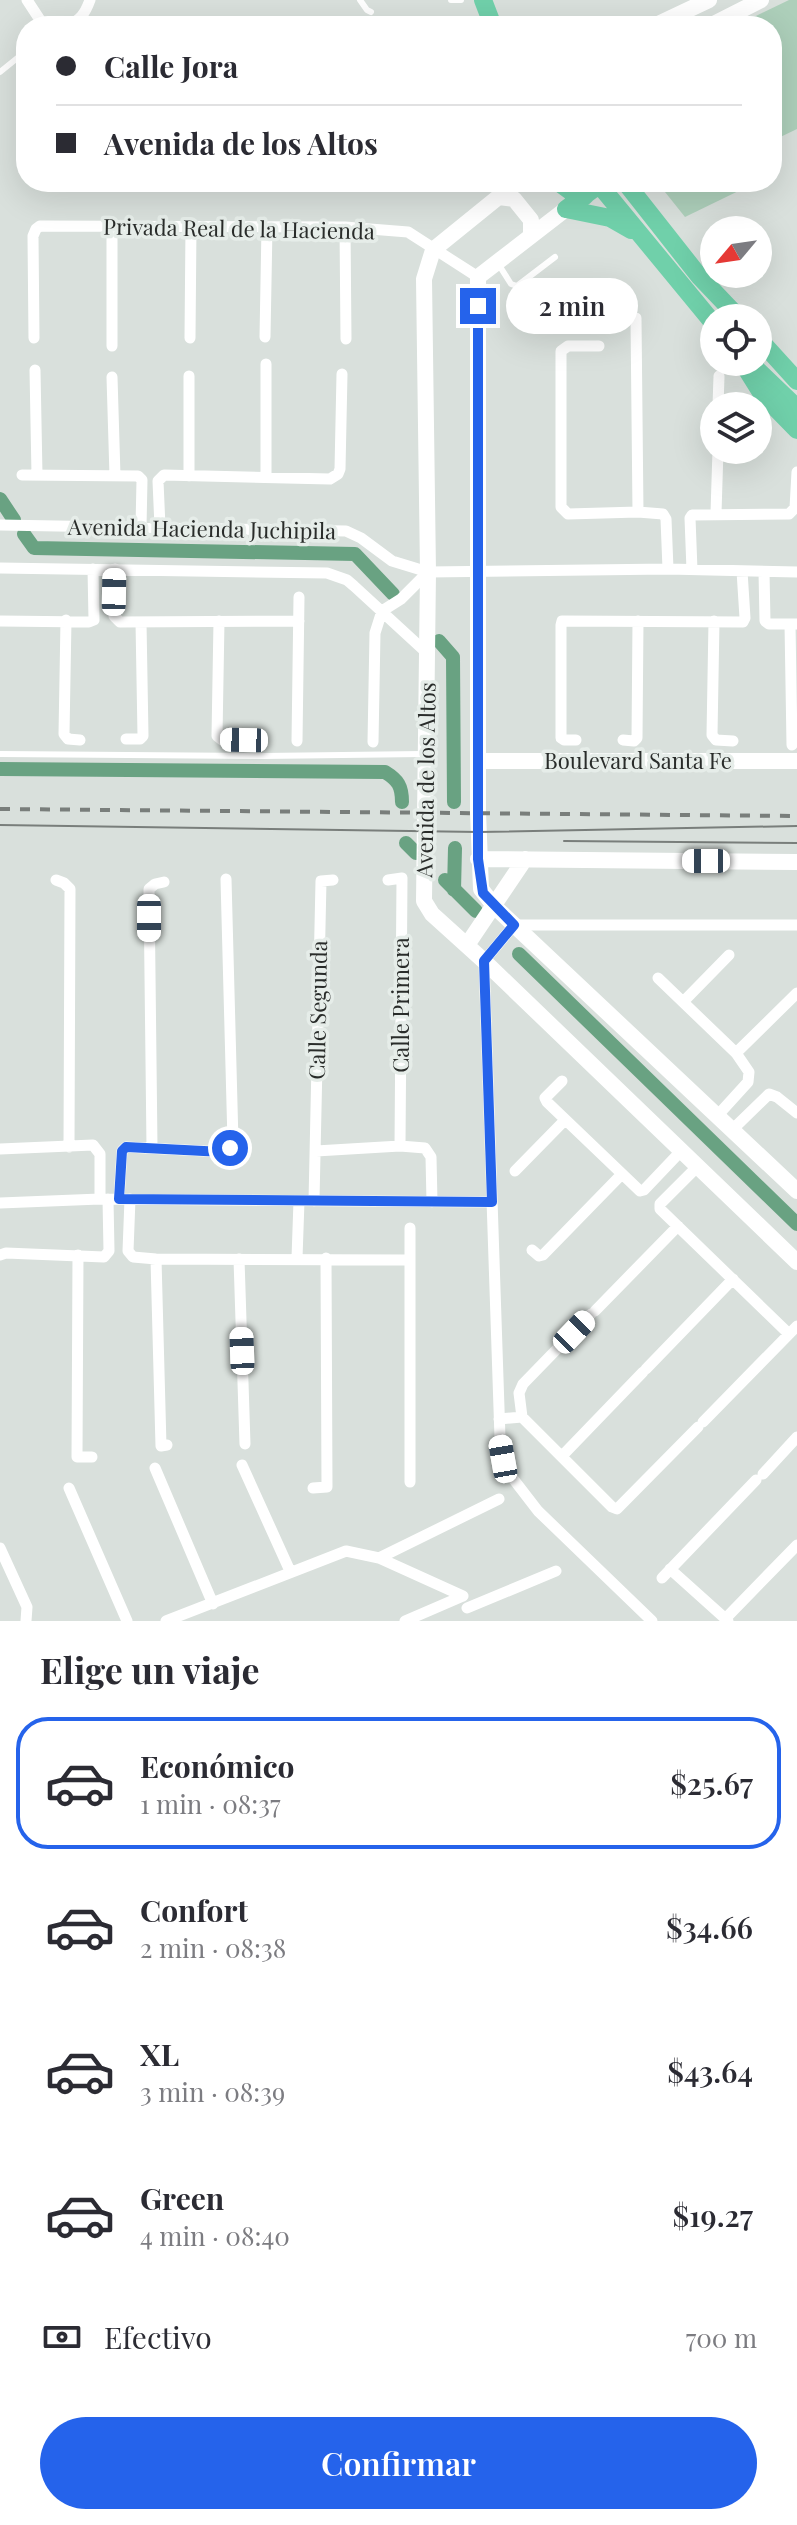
<!DOCTYPE html>
<html lang="es">
<head>
<meta charset="utf-8">
<style>
  :root { --surface:#fff; --page:#f2f2f3; --text:#2b2b33; --muted:#7c7c81; --line:#e1e1e2; --accent:#2563eb }
  body { margin:0; font-family:"Playfair Display",serif; background:var(--page); color:var(--text); height:100vh; display:flex; flex-direction:column; font-size:30px; white-space:nowrap }
  * { box-sizing:border-box; margin:0 }
  p { font-size:26px; color:var(--muted) }
  .icon { flex:none; width:44px; height:44px; fill:none; stroke:currentColor; stroke-width:2; stroke-linecap:round; stroke-linejoin:round }
  .map { position:relative; height:1621px; overflow:hidden }
  .panel { display:flex; flex-direction:column; background:var(--surface); flex:1 }
  .panel>* { flex:none }
  .hud { position:absolute; left:16px; top:16px; width:766px; height:176px; border-radius:32px; box-shadow:0 8px 32px #0002; display:grid; align-content:center; height:176px; padding:0 40px; background:var(--surface) }
  .needle { width:52px; rotate:241deg }
  .controls { position:absolute; left:700px; top:216px; display:grid; gap:16px }
  .controls a { display:grid; place-items:center; width:72px; height:72px; border-radius:50%; background:var(--surface); box-shadow:0 8px 32px #0002; font-size:40px }
  .end { position:absolute; width:36px; height:36px; margin:-18px; border:10px solid #2563eb; background:#fff; box-shadow:0 0 0 4px #fff }
  .from { border-radius:50% }
  .bubble { position:absolute; height:56px; border-radius:28px; background:var(--surface); box-shadow:0 8px 32px #0002; font-size:26px; font-weight:600; line-height:56px; text-align:center }
  .car { position:absolute; width:24px; height:48px; margin:-24px -12px; border-radius:10px; box-shadow:0 0 6px 2px #0007; background:linear-gradient(#fff 24%,#345 0 40%,#fff 0 76%,#345 0 86%,#fff 0) }
  .hud b { display:flex; align-items:center; gap:28px; height:76px; font-size:30px }
  .hud b+b { border-top:2px solid var(--line) }
  .hud i { width:20px; height:20px; background:var(--text) }
  ul { padding:0; list-style:none }
  li { display:flex; align-items:center; gap:24px; height:132px; margin:0 16px 12px; padding:0 24px; border:4px solid transparent; border-radius:32px }
  li div { flex:1 }
  li b { display:block; font-size:30px }
  li em { font-style:normal; font-weight:600 }
  li.active { border-color:var(--accent) }
  li>.icon { width:72px; height:72px; stroke-width:1.5 }
  h2 { padding:0 40px; font-size:36px; line-height:96px }
  .pay { display:flex; align-items:center; gap:20px; height:88px; padding:0 40px; font-size:30px }
  .pay p { margin-inline-start:auto }
  .button { display:flex; gap:16px; margin-top:auto; padding:16px 40px }
  .button a { flex:1; height:92px; border-radius:48px; background:var(--accent); color:#fff; font-size:32px; font-weight:600; line-height:92px; text-align:center }
  .map>svg:first-child { display:block }
</style>
</head>
<body>
<div class="map">
<svg width="797" height="1621" viewBox="0 0 797 1621">
  <rect width="100%" height="100%" fill="#d9e0dc"/>
  <path fill="#adcfba" d="M 789,0 L 797,0 L 797,129 L 772,141 L 772,26 L 735,26 Z
    M 657,182 L 757,182 L 685,217 Z"/>
  <g fill="none" stroke-linecap="round" stroke-linejoin="round">
    <path stroke="#69a282" stroke-width="14" d="M 0,499 L 14,520
      M 24,534 L 34,548 L 355,554 L 393,594
      M 439,641 L 453,657 L 454,802
      M 0,769 L 385,772 C 398,780 402,786 402,802
      M 406,843 L 416,853
      M 445,880 L 476,911
      M 454,890 L 455,848
      M 519,954 L 797,1224"/>
    <path stroke="#fff" stroke-width="6" d="M 360,0 L 367,10 L 371,12
      M 451,0 L 461,0
      M 581,26 L 584,25
      M 0,72 L 26,51
      M 497,262 L 511,284 L 517,286 L 555,257
      M 0,754 L 263,756 L 422,754"/>
    <path stroke="#fff" stroke-width="11" d="M 27,0 L 44,26
      M 66,26 C 80,21 85,14 90,0
      M 112,227 L 112,346
      M 345,227 L 346,339
      M 636,318 L 638,512
      M 265,337 L 267,227
      M 34,338 L 33,236 L 36,229 L 40,226 L 345,227 L 408,232 L 478,277
      M 190,338 L 191,227
      M 599,346 L 568,346 L 561,351 L 561,507 L 568,514 L 638,512 L 663,514 L 666,519 L 668,569
      M 266,364 L 266,476
      M 35,370 L 37,475
      M 112,377 L 115,476
      M 718,406 L 719,376
      M 22,475 L 138,476 L 142,480 L 141,527
      M 189,476 L 189,376
      M 716,513 L 718,450
      M 0,525 L 346,531 L 361,538 L 392,561 L 428,572 L 668,569 L 797,572
      M 160,527 L 158,481 L 164,475 L 330,479 L 338,474 L 340,469 L 342,374
      M 0,568 L 327,573 L 347,580 L 354,586 L 428,654
      M 115,569 L 114,616 L 120,622 L 299,621
      M 692,570 L 690,518 L 692,515 L 789,514 L 795,508 L 797,472
      M 764,572 L 765,621 L 769,624 L 796,624
      M 382,611 L 401,599 L 428,572
      M 66,620 L 64,734 L 68,739 L 80,740
      M 0,621 L 89,622 L 94,620 L 93,569
      M 219,621 L 217,736 L 222,740 L 244,740
      M 714,621 L 712,735 L 716,740 L 733,741
      M 790,624 L 792,745
      M 126,739 L 140,739 L 143,736 L 141,622
      M 576,740 L 564,740 L 561,738 L 561,625 L 562,621 L 743,622 L 745,618 L 742,571
      M 623,740 L 634,741 L 637,738 L 638,621
      M 297,741 L 299,597
      M 373,742 L 375,633 L 382,611
      M 56,880 L 64,883 L 70,889 L 69,1147
      M 388,880 L 402,878 L 400,1146
      M 658,978 L 736,1053 L 749,1072 L 748,1082 L 718,1115
      M 683,1002 L 729,955
      M 736,1053 L 797,993
      M 562,1081 L 545,1098 L 547,1102 L 640,1191 L 644,1190 L 682,1150
      M 733,1129 L 769,1094 L 777,1097 L 797,1113
      M 152,1147 L 149,889 L 155,884 L 164,882
      M 0,1149 L 93,1145 L 100,1154 L 100,1199
      M 316,1151 L 400,1146 L 425,1148 L 431,1157 L 432,1202
      M 698,1166 L 660,1204 L 660,1209 L 789,1334
      M 515,1171 L 565,1120
      M 119,1199 L 122,1151 L 126,1147 L 223,1152 L 230,1148 L 233,1142 L 226,879
      M 130,1199 L 128,1251 L 133,1257 L 156,1259 L 409,1260
      M 314,1201 L 321,881 L 333,880
      M 0,1203 L 100,1199 L 492,1202
      M 410,1228 L 410,1482
      M 532,1250 L 539,1256 L 543,1255 L 621,1175
      M 0,1255 L 6,1253 L 104,1257 L 109,1251 L 108,1199
      M 78,1255 L 77,1457 L 92,1457
      M 297,1258 L 299,1201
      M 156,1259 L 161,1446 L 167,1445
      M 239,1259 L 245,1444
      M 595,1311 L 678,1226
      M 646,1369 L 733,1279
      M 522,1417 L 519,1393 L 523,1384 L 591,1314
      M 499,1419 L 522,1417 L 612,1507 L 617,1509 L 698,1427
      M 703,1422 L 797,1326
      M 562,1456 L 643,1372
      M 242,1465 L 290,1571
      M 155,1468 L 213,1604
      M 763,1474 L 797,1437
      M 69,1488 L 127,1621
      M 313,1488 L 327,1487 L 326,1258
      M 0,1548 L 27,1607 L 26,1621
      M 379,1558 L 499,1499
      M 670,1569 L 728,1621
      M 662,1578 L 756,1480
      M 467,1608 L 556,1571
      M 725,1619 L 797,1545
      M 166,1621 L 346,1551 L 379,1558 L 463,1596
      M 405,1621 L 463,1596
      M 652,1621 L 538,1511 L 511,1476 L 503,1459 L 500,1438 L 484,961 L 514,925 L 797,925"/>
    <path stroke="#fff" stroke-width="16" d="M 654,26 L 709,0
      M 710,26 L 761,0
      M 517,182 L 433,250 L 424,279 L 428,572 L 424,901 L 432,914 L 484,961 L 797,1262
      M 499,197 L 514,199 L 531,220 L 531,236
      M 566,209 L 478,277 L 478,812 L 481,889 L 495,907 L 797,1191
      M 479,761 L 797,761
      M 478,859 L 797,862
      M 467,945 L 525,859"/>
    <path stroke="#70d0aa" stroke-width="18" d="M 483,0 L 493,26
      M 558,182 L 573,193 L 585,196
      M 597,182 L 714,324
      M 625,182 L 699,276 L 739,318
      M 566,209 L 610,218 L 631,230
      M 566,209 L 603,182
      M 758,338 L 797,381
      M 742,362 L 762,394 L 797,430
      M 751,364 L 797,408"/>
    <path stroke="#797e7b" stroke-width="2" d="M 0,825 L 479,832 L 797,826
      M 564,841 L 797,843"/>
    <path stroke="#797e7b" stroke-width="4" stroke-dasharray="10 10" stroke-linecap="butt" d="M 0,809 L 797,816"/>
  </g>
  <g fill="none" stroke-linecap="round" stroke-linejoin="round">
    <path stroke="#2563eb" stroke-width="10" d="M 230,1148 L 223,1152 L 126,1147 L 122,1151 L 119,1199 L 492,1202 L 484,961 L 514,925 L 483,893 L 478,859 L 478,306"/>
  </g>
  <g text-anchor="middle" stroke-width="7" stroke-linejoin="round" paint-order="stroke">
    <g font-size="22" fill="#292c2a" stroke="#e6ede9">
      <text transform="translate(239 229) rotate(1)" y="8">Privada Real de la Hacienda</text>
      <text transform="translate(202 529) rotate(1)" y="8">Avenida Hacienda Juchipila</text>
      <text x="638" y="769">Boulevard Santa Fe</text>
      <text transform="translate(426 780) rotate(-89)" y="8">Avenida de los Altos</text>
      <text transform="translate(401 1005) rotate(-90)" y="8">Calle Primera</text>
      <text transform="translate(318 1010) rotate(-89)" y="8">Calle Segunda</text>
    </g>
  </g>
</svg>
<div class="controls">
<a><svg class="needle" viewBox="-14 -14 28 28"><path d="M0-13l5 13h-10z" fill="#e53935"/><path d="M0 13l5-13h-10z" fill="#7c7c81"/></svg></a>
<a><svg class="icon" aria-label="locate" viewBox="0 0 24 24"><circle cx="12" cy="12" r="6"/><path d="M12 2v4M12 18v4M2 12h4M18 12h4"/></svg></a>
<a><svg class="icon" aria-label="layers" viewBox="0 0 24 24"><path d="M12 4l9 5-9 5-9-5zM3 14l9 5 9-5"/></svg></a>
</div>
<i class="end from" style="left:230px;top:1148px"></i>
<i class="end" style="left:478px;top:306px"></i>
<div class="bubble" style="left:506px;top:278px;width:132px">2 min</div>
<i class="car" style="left:114px;top:592px;rotate:1deg"></i>
<i class="car" style="left:244px;top:740px;rotate:271deg"></i>
<i class="car" style="left:706px;top:861px;rotate:270deg"></i>
<i class="car" style="left:149px;top:918px;rotate:180deg"></i>
<i class="car" style="left:574px;top:1332px;rotate:44deg"></i>
<i class="car" style="left:242px;top:1351px;rotate:358deg"></i>
<i class="car" style="left:503px;top:1459px;rotate:350deg"></i>
<div class="hud">
<b><i class="from"></i>Calle Jora</b>
<b><i></i>Avenida de los Altos</b>
</div>
</div>
<section class="panel">
<h2>Elige un viaje</h2>
<ul>
<li class="active"><svg class="icon" aria-label="car" viewBox="0 0 24 24"><path d="M5 17H2v-5l4-1 3-4h7l3 4 3 1v5h-3M9 17h6M6 11h13"/><circle cx="7" cy="17" r="2"/><circle cx="17" cy="17" r="2"/></svg><div><b>Económico</b><p>1 min · 08:37</p></div><em>$25.67</em></li>
<li><svg class="icon" aria-label="car" viewBox="0 0 24 24"><path d="M5 17H2v-5l4-1 3-4h7l3 4 3 1v5h-3M9 17h6M6 11h13"/><circle cx="7" cy="17" r="2"/><circle cx="17" cy="17" r="2"/></svg><div><b>Confort</b><p>2 min · 08:38</p></div><em>$34.66</em></li>
<li><svg class="icon" aria-label="car" viewBox="0 0 24 24"><path d="M5 17H2v-5l4-1 3-4h7l3 4 3 1v5h-3M9 17h6M6 11h13"/><circle cx="7" cy="17" r="2"/><circle cx="17" cy="17" r="2"/></svg><div><b>XL</b><p>3 min · 08:39</p></div><em>$43.64</em></li>
<li><svg class="icon" aria-label="car" viewBox="0 0 24 24"><path d="M5 17H2v-5l4-1 3-4h7l3 4 3 1v5h-3M9 17h6M6 11h13"/><circle cx="7" cy="17" r="2"/><circle cx="17" cy="17" r="2"/></svg><div><b>Green</b><p>4 min · 08:40</p></div><em>$19.27</em></li>
</ul>
<div class="pay"><svg class="icon" aria-label="cash" viewBox="0 0 24 24"><path d="M3 7h18v10H3z"/><circle cx="12" cy="12" r="2"/></svg>Efectivo<p>700 m</p></div>
<div class="button"><a>Confirmar</a></div>
</section>
</body>
</html>
